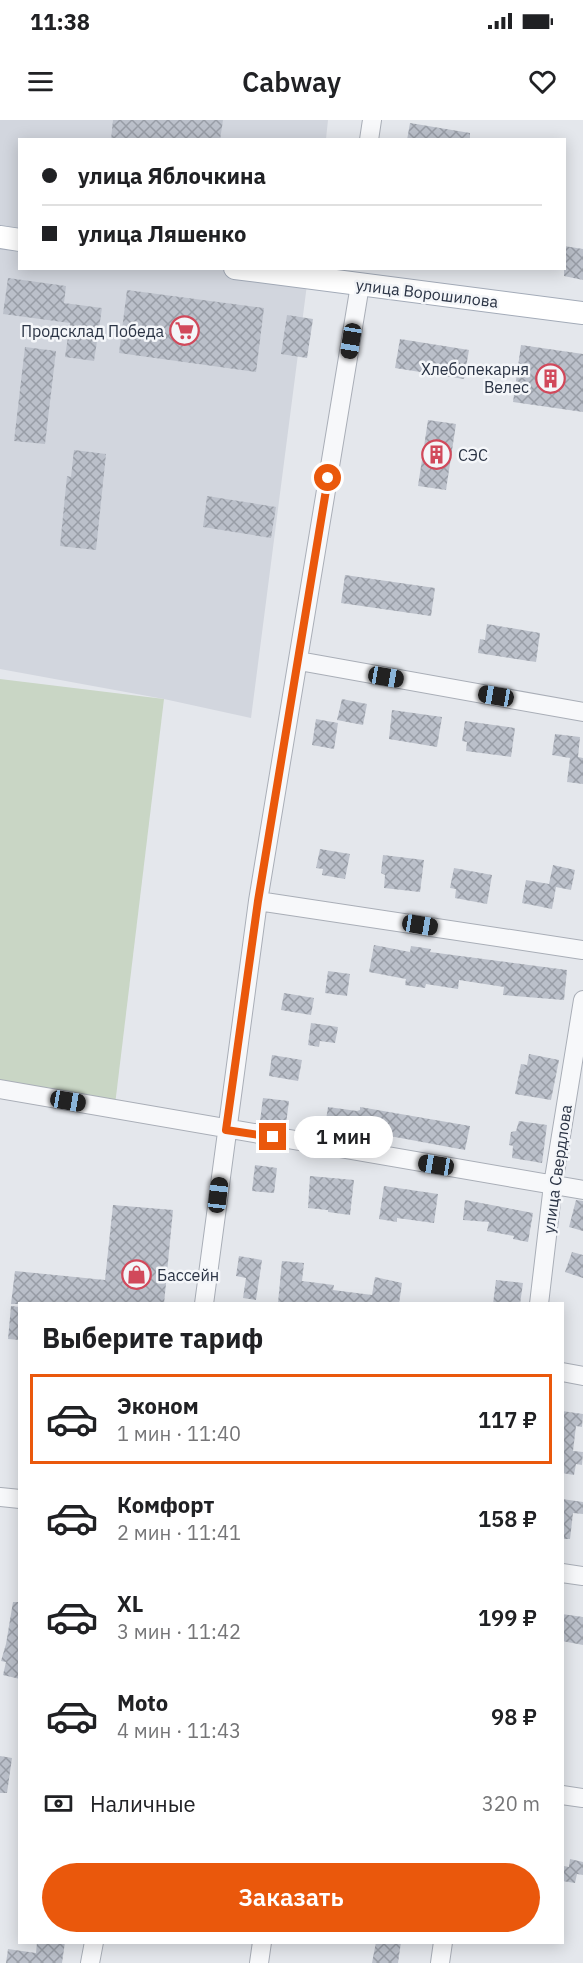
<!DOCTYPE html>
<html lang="ru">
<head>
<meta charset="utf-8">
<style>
  :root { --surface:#fff; --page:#f2f2f2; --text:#202124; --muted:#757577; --line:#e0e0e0; --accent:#ea580c }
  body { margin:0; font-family:"IBM Plex Sans",sans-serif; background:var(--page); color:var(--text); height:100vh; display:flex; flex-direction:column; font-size:22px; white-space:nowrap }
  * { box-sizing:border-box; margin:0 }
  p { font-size:20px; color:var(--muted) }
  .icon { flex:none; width:33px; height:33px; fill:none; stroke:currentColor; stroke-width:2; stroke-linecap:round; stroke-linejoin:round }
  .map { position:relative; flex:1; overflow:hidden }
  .panel { position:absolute; left:18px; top:1182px; width:546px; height:642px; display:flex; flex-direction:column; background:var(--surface); border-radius:0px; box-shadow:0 3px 15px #0003 }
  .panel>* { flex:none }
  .top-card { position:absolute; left:18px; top:18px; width:548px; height:132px; border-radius:0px; box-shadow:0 3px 15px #0003; display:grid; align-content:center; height:132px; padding:0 24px; background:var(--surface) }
  .end { position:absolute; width:27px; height:27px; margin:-14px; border:8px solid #ea580c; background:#fff; box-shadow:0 0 0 3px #fff }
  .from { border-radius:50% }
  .bubble { position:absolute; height:42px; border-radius:21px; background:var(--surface); box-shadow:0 3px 15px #0003; font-size:20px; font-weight:600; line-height:42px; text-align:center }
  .car { position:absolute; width:18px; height:36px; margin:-18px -9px; border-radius:8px; box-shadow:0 0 4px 2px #0007; background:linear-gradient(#222 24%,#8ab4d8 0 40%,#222 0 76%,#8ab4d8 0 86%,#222 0) }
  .top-card b { display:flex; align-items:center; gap:21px; height:57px; font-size:22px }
  .top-card b+b { border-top:2px solid var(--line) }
  .top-card i { width:15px; height:15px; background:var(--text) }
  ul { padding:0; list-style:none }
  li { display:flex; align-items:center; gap:18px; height:90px; margin:0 12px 9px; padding:0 12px; border:3px solid transparent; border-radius:0px }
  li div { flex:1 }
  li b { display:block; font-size:22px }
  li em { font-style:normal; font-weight:600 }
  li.selected { border-color:var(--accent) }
  li>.icon { width:54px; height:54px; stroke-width:1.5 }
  h2 { padding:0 24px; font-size:27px; line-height:72px }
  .pay { display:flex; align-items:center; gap:15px; height:66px; padding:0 24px; font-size:22px }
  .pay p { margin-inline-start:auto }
  .button { display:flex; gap:12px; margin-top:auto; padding:12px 24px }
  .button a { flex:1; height:69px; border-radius:36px; background:var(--accent); color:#fff; font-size:24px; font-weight:600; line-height:69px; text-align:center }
  .status { display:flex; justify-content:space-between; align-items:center; height:42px; padding:0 30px; background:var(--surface); direction:ltr }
  .status svg { height:16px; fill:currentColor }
  header { display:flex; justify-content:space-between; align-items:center; height:78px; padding:0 24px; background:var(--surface); font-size:27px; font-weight:600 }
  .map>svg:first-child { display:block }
</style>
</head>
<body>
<div class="status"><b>11:38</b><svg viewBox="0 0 49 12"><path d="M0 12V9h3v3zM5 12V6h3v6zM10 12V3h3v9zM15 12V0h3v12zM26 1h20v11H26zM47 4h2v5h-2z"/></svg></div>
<header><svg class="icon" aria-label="menu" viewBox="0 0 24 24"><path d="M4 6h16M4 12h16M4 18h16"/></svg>Cabway<svg class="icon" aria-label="heart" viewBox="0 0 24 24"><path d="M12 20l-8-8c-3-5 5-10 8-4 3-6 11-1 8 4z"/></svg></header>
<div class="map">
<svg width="583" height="1843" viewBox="0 0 583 1843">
  <defs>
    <pattern id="building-cross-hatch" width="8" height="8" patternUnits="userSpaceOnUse" patternTransform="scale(1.5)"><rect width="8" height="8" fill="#bbc0ca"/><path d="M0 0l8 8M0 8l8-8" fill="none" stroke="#989da6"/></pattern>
  </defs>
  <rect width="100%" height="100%" fill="#e4e7ec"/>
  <path fill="#d2d6de" d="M 0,0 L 328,0 L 326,19 L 20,20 L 20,148 L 309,149 L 251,598 L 164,579 L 0,549 Z"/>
  <path fill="#c9d6c5" d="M 0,559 L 164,579 L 115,985 L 0,971 Z"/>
  <path fill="url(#building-cross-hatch)" d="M 113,0 L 223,0 L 220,20 L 111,20 Z
    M 410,3 L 470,13 L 470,20 L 407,20 Z
    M 564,126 L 583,129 L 583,160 L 564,156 Z
    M 8,158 L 66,166 L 64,183 L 102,188 L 94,241 L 65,237 L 70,203 L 3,194 Z
    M 127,170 L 264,188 L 256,252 L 119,233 Z
    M 287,195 L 313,199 L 307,238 L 281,234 Z
    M 400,219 L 469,230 L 464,259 L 395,248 Z
    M 521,225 L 583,234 L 583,292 L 513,282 Z
    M 25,227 L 56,231 L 45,324 L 14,321 Z
    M 428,300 L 456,304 L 446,370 L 418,366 Z
    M 74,330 L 106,334 L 96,430 L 60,426 L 67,356 L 71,357 Z
    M 207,376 L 276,387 L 271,418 L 203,407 Z
    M 345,455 L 435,468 L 431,496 L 341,483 Z
    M 487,504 L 540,513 L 536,542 L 478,533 L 480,519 L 485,520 Z
    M 342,579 L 367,584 L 363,605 L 337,600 Z
    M 392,590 L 442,597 L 437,627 L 389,619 Z
    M 316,599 L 338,603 L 334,629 L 312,625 Z
    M 465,601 L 515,608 L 511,637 L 466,631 L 467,622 L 462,621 Z
    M 555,614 L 580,617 L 578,637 L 583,638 L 583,664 L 567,662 L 570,638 L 552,635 Z
    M 320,729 L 350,734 L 345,759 L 322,755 L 323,749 L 316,748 Z
    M 383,735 L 424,740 L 420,772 L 384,768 L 385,755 L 381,753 Z
    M 553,745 L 575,750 L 571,770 L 556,767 L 552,789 L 522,783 L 526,760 L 549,764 Z
    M 454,748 L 492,755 L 487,784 L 455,778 L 456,769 L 450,768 Z
    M 374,825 L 410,832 L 411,826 L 431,829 L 430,832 L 567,850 L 564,880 L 503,875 L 504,867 L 459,860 L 458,869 L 426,864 L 425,868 L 405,865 L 406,859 L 369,852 Z
    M 328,851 L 350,854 L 347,876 L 325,873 Z
    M 284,873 L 314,878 L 311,895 L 281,890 Z
    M 311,903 L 338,907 L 335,923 L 320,921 L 319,927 L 308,925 Z
    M 529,934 L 559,940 L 551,980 L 515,974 L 521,944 L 527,945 Z
    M 272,935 L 302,940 L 298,961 L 269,956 Z
    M 263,978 L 289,981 L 286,1004 L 260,1001 Z
    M 328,987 L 357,991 L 360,990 L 360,987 L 470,1006 L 465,1030 L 336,1006 L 335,1013 L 317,1011 L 319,999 L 326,1000 Z
    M 519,1001 L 547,1005 L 542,1043 L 512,1038 L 513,1026 L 509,1025 L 511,1012 L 516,1011 Z
    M 255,1045 L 277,1048 L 274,1073 L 252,1071 Z
    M 310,1056 L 354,1060 L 350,1095 L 328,1092 L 328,1090 L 308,1088 Z
    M 384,1066 L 438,1074 L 434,1103 L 397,1098 L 397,1102 L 379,1099 Z
    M 465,1080 L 533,1093 L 528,1122 L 513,1119 L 514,1116 L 487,1111 L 489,1102 L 463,1100 Z
    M 576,1080 L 583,1081 L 583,1111 L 569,1107 Z
    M 113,1085 L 173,1090 L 164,1184 L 11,1184 L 15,1151 L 105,1160 Z
    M 572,1132 L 583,1135 L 583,1158 L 565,1152 Z
    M 239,1136 L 262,1140 L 256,1180 L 243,1178 L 246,1158 L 236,1156 Z
    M 282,1141 L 304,1143 L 302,1161 L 334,1165 L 333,1170 L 372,1175 L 375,1157 L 402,1163 L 399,1184 L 278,1183 Z
    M 496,1160 L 523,1163 L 520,1184 L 493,1184 Z
    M 11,1186 L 20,1187 L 20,1220 L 8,1219 Z
    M 562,1291 L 583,1294 L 582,1307 L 576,1306 L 573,1331 L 583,1332 L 582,1345 L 576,1344 L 574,1355 L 562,1353 Z
    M 562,1379 L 583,1382 L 583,1394 L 573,1393 L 570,1419 L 562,1419 Z
    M 13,1482 L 20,1482 L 20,1559 L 3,1555 L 6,1542 L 1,1541 L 6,1524 Z
    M 562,1494 L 583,1497 L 583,1525 L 562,1521 Z
    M 0,1636 L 12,1638 L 7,1673 L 0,1673 Z
    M 570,1739 L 583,1742 L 583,1755 L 577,1754 L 575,1763 L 562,1761 L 564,1746 L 569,1747 Z
    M 37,1822 L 65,1822 L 62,1843 L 6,1843 L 8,1829 L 36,1833 Z
    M 376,1822 L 401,1822 L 398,1843 L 372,1843 Z"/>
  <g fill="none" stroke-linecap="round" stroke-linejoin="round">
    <defs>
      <path id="minor" d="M 369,20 L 372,0
        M 299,541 L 583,592
        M 258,781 L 583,830
        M 0,969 L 583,1070
        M 204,1184 L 258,781 L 360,165
        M 539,1184 L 553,1065 L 583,880
        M 562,1252 L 583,1256
        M 0,1377 L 20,1379
        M 562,1453 L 583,1456
        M 562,1675 L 583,1678
        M 90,1843 L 94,1822
        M 259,1843 L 262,1822
        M 440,1843 L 443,1822"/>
      <path id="major" d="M 0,117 L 20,120
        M 235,148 L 583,193"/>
    </defs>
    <use href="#minor" stroke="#a9aeb7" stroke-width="20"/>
    <use href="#major" stroke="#a3abb8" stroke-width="24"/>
    <use href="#minor" stroke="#f7f8fa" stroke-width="18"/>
    <use href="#major" stroke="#fff" stroke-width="22"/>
  </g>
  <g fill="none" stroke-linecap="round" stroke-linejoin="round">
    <path stroke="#ea580c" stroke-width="8" d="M 273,1017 L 226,1010 L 258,781 L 328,358"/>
  </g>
  <defs>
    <symbol id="supermarket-ring" viewBox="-11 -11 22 22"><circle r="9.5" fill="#f4f6f9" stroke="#d1495b" stroke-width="1.5"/><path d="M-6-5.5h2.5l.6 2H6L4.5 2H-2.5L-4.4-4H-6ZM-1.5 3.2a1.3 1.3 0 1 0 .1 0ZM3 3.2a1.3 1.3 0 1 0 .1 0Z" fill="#d1495b"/></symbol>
    <symbol id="building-ring" viewBox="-11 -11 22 22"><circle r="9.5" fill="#f4f6f9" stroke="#d1495b" stroke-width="1.5"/><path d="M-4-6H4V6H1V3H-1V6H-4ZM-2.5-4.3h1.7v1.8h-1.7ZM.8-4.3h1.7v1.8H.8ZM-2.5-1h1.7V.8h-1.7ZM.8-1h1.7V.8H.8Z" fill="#d1495b"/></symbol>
    <symbol id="shop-ring" viewBox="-11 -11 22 22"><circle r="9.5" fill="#f4f6f9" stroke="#d1495b" stroke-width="1.5"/><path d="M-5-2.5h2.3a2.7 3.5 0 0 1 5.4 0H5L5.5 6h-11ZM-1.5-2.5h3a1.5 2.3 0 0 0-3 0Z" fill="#d1495b"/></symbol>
  </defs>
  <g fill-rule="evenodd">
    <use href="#supermarket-ring" x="168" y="194" width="33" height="33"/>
    <use href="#building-ring" x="534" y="242" width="33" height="33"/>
    <use href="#building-ring" x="420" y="318" width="33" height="33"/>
    <use href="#shop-ring" x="120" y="1138" width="33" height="33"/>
  </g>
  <g text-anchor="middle" stroke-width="5" stroke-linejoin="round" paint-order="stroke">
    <g font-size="16" fill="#2b3445" stroke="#f4f6f9">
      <text transform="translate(427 173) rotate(7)" y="6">улица Ворошилова</text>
      <text transform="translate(557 1049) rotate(-82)" y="6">улица Свердлова</text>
    </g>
    <g font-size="16" fill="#2b3445" stroke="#f4f6f9" text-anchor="end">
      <text x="164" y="217">Продсклад Победа</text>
      <text x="529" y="255">Хлебопекарня<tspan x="529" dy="18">Велес</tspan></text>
      <text x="458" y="341" text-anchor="start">СЭС</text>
      <text x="157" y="1161" text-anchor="start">Бассейн</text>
    </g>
  </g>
</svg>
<i class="end from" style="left:328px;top:358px"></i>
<i class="end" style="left:273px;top:1017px"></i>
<div class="bubble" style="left:294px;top:996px;width:99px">1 мин</div>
<i class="car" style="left:351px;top:221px;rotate:189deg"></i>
<i class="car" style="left:386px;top:557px;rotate:100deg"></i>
<i class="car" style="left:496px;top:576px;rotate:280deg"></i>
<i class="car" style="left:420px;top:805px;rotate:99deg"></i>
<i class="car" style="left:68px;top:981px;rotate:100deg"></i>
<i class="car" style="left:436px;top:1045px;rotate:279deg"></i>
<i class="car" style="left:218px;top:1075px;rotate:7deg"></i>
<div class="top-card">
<b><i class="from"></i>улица Яблочкина</b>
<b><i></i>улица Ляшенко</b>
</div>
<section class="panel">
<h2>Выберите тариф</h2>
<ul>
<li class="selected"><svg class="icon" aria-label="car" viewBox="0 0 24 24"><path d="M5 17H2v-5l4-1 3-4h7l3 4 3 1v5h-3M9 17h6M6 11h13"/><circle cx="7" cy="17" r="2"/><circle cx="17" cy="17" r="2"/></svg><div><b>Эконом</b><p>1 мин · 11:40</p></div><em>117 ₽</em></li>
<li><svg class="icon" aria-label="car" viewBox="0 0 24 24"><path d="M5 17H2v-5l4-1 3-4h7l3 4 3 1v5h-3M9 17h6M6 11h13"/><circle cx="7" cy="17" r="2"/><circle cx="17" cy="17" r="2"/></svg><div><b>Комфорт</b><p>2 мин · 11:41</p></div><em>158 ₽</em></li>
<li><svg class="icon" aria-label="car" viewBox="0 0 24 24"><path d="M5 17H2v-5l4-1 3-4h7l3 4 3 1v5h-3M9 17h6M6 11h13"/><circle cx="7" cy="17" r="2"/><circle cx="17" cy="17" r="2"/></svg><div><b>XL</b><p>3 мин · 11:42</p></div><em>199 ₽</em></li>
<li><svg class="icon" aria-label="car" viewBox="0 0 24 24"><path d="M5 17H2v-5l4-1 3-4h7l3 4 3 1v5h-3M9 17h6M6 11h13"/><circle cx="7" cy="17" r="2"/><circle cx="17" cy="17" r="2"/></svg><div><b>Moto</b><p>4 мин · 11:43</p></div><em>98 ₽</em></li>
</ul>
<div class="pay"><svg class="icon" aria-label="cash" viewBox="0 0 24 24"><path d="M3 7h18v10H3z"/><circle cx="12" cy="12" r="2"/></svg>Наличные<p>320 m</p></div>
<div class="button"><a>Заказать</a></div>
</section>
</div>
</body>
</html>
